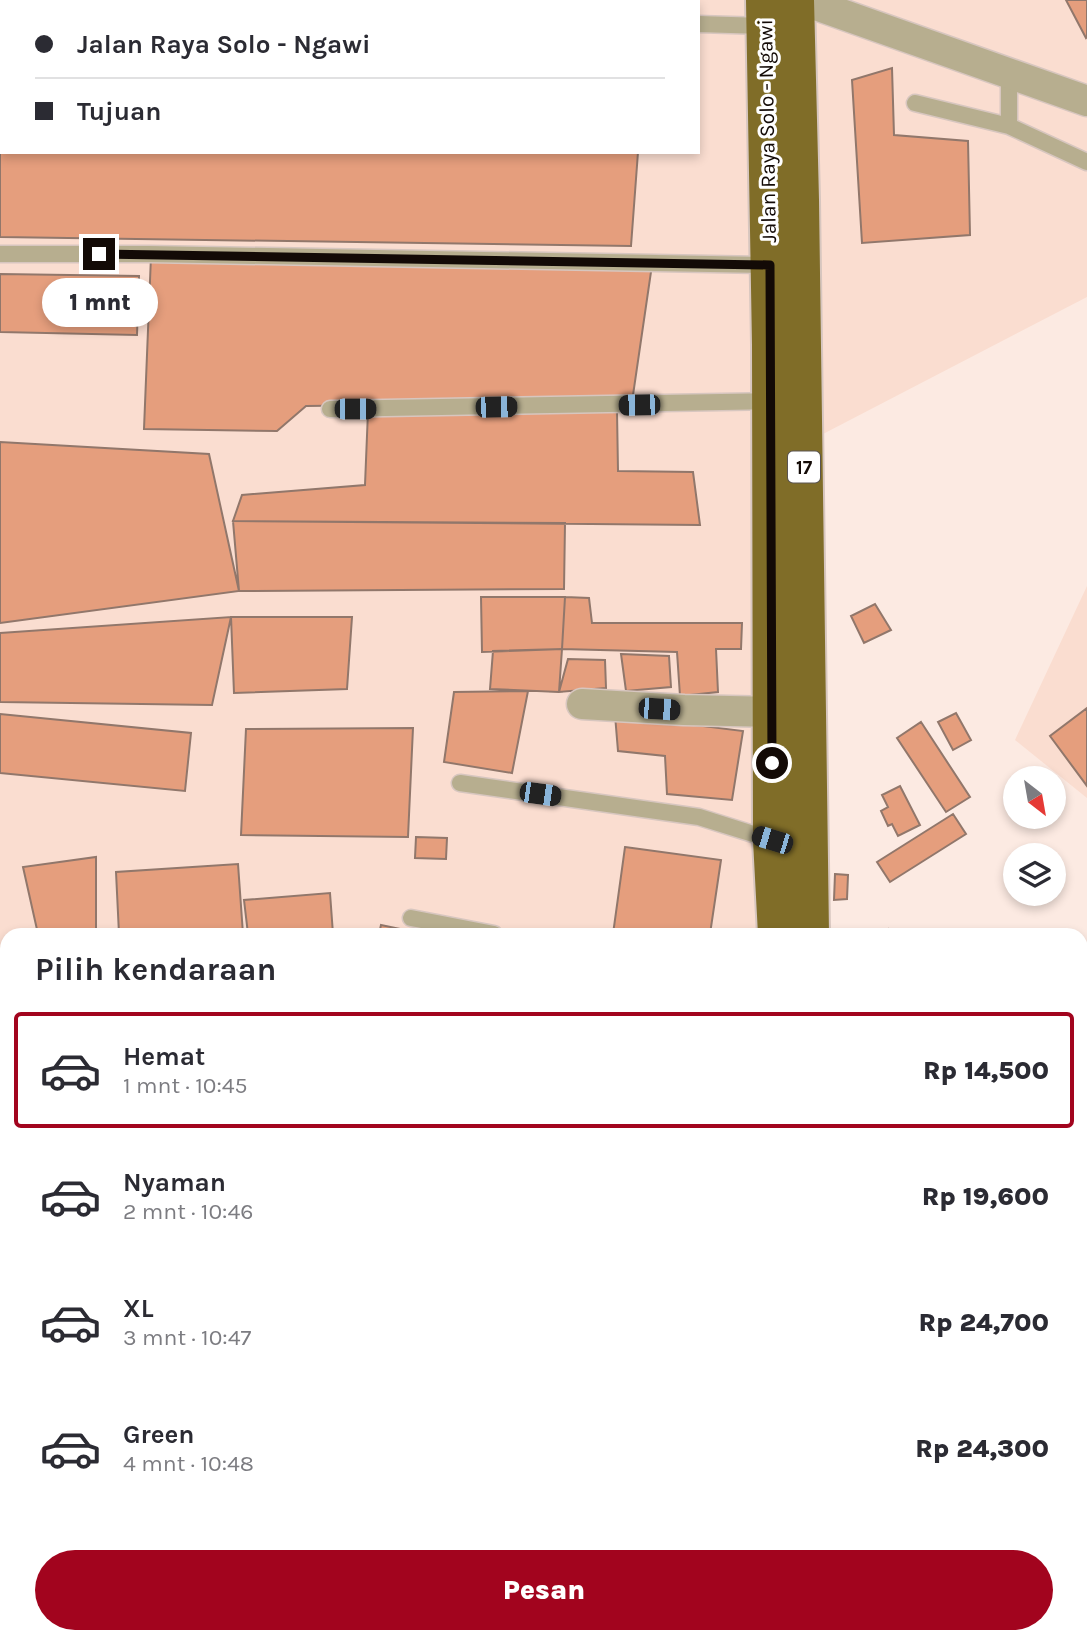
<!DOCTYPE html>
<html lang="id">
<head>
<meta charset="utf-8">
<style>
  :root { --surface:#fff; --page:#f2f2f3; --text:#2b2b33; --muted:#7c7c81; --line:#e1e1e2; --accent:#a2041e }
  body { margin:0; font-family:Karla,sans-serif; background:var(--page); color:var(--text); height:100vh; display:flex; flex-direction:column; font-size:26px; white-space:nowrap }
  * { box-sizing:border-box; margin:0 }
  p { font-size:23px; color:var(--muted) }
  .icon { flex:none; width:38px; height:38px; fill:none; stroke:currentColor; stroke-width:2; stroke-linecap:round; stroke-linejoin:round }
  .map { position:relative; flex:1; overflow:hidden }
  .sheet { position:absolute; left:0px; top:928px; width:1088px; height:716px; display:flex; flex-direction:column; background:var(--surface); border-radius:21px 21px 0 0; box-shadow:0 4px 10px #0003 }
  .sheet>* { flex:none }
  .guide { position:absolute; left:0px; top:0px; width:700px; height:154px; box-shadow:0 4px 10px #0003; display:grid; align-content:center; height:154px; padding:0 35px; background:var(--surface) }
  .needle { width:46px; rotate:149deg }
  .buttons { position:absolute; left:1003px; top:766px; display:grid; gap:14px }
  .buttons a { display:grid; place-items:center; width:63px; height:63px; border-radius:50%; background:var(--surface); box-shadow:0 4px 10px #0003; font-size:35px }
  .end { position:absolute; width:32px; height:32px; margin:-16px; border:9px solid #130a06; background:#fff; box-shadow:0 0 0 4px #fff }
  .from { border-radius:50% }
  .bubble { position:absolute; height:49px; border-radius:24px; background:var(--surface); box-shadow:0 4px 10px #0003; font-size:23px; font-weight:800; line-height:49px; text-align:center }
  .car { position:absolute; width:21px; height:42px; margin:-21px -10px; border-radius:9px; box-shadow:0 0 5px 2px #0007; background:linear-gradient(#222 24%,#8ab4d8 0 40%,#222 0 76%,#8ab4d8 0 86%,#222 0) }
  .guide b { display:flex; align-items:center; gap:24px; height:66px; font-size:26px }
  .guide b+b { border-top:2px solid var(--line) }
  .guide i { width:18px; height:18px; background:var(--text) }
  ul { padding:0; list-style:none }
  li { display:flex; align-items:center; gap:21px; height:116px; margin:0 14px 10px; padding:0 21px; border:4px solid transparent; border-radius:7px }
  li div { flex:1 }
  li b { display:block; font-size:26px }
  li em { font-style:normal; font-weight:800 }
  li.active { border-color:var(--accent) }
  li>.icon { width:63px; height:63px; stroke-width:1.5 }
  h2 { padding:0 35px; font-size:32px; line-height:84px }
  .button { display:flex; gap:14px; margin-top:auto; padding:14px 35px }
  .button a { flex:1; height:80px; border-radius:42px; background:var(--accent); color:#fff; font-size:28px; font-weight:800; line-height:80px; text-align:center }
  .map>svg:first-child { display:block }
</style>
</head>
<body>
<div class="map">
<svg width="1087" height="1642" viewBox="0 0 1087 1642">
  <rect width="100%" height="100%" fill="#fceae2"/>
  <path fill="#faddd0" fill-rule="evenodd" d="M 0,0 L 1087,0 L 1087,297 L 823,434 L 805,934 L 7,934 L 7,1636 L 780,1636 L 780,1642 L 0,1642 ZM 2,2 L 698,2 L 698,152 L 2,152 Z
    M 1087,586 L 1087,798 L 1015,740 Z"/>
  <path fill="#e59e7d" stroke="#91776b" stroke-width="2" d="M 298,0 L 354,0 L 353,2 Z
    M 1066,0 L 1087,0 L 1087,37 L 1086,38 Z
    M 892,68 L 894,135 L 968,141 L 970,235 L 862,243 L 852,80 Z
    M 0,83 L 2,152 L 638,152 L 631,246 L 0,237 Z
    M 151,256 L 652,265 L 632,402 L 306,406 L 277,431 L 144,429 Z
    M 0,274 L 139,276 L 137,335 L 0,332 Z
    M 368,411 L 617,411 L 618,471 L 693,472 L 700,525 L 233,521 L 242,495 L 365,485 Z
    M 0,442 L 209,454 L 239,591 L 0,623 Z
    M 233,521 L 565,523 L 564,589 L 239,591 Z
    M 481,597 L 565,597 L 562,649 L 482,652 Z
    M 565,597 L 589,598 L 592,623 L 742,623 L 741,649 L 716,649 L 718,692 L 680,696 L 677,652 L 562,649 Z
    M 875,604 L 891,630 L 864,643 L 851,616 Z
    M 231,617 L 352,617 L 347,689 L 234,693 Z
    M 231,617 L 212,705 L 0,702 L 0,633 Z
    M 562,649 L 559,692 L 490,689 L 493,651 Z
    M 621,654 L 669,656 L 671,687 L 626,691 Z
    M 568,659 L 605,660 L 606,688 L 559,692 Z
    M 528,691 L 512,773 L 444,762 L 454,692 Z
    M 1087,708 L 1087,786 L 1050,736 Z
    M 956,713 L 971,740 L 953,750 L 938,722 Z
    M 0,714 L 191,733 L 185,791 L 0,773 Z
    M 615,715 L 743,731 L 732,800 L 667,794 L 665,756 L 618,751 Z
    M 921,722 L 970,797 L 946,812 L 897,738 Z
    M 413,728 L 408,837 L 241,835 L 246,729 Z
    M 900,786 L 920,825 L 898,836 L 892,824 L 888,826 L 881,811 L 888,807 L 882,795 Z
    M 953,814 L 966,834 L 890,882 L 877,862 Z
    M 416,837 L 447,838 L 446,859 L 415,858 Z
    M 625,847 L 721,860 L 710,934 L 613,934 Z
    M 96,857 L 96,934 L 38,934 L 23,867 Z
    M 238,864 L 243,934 L 119,934 L 116,872 Z
    M 835,874 L 848,875 L 847,899 L 834,900 Z
    M 330,893 L 333,934 L 248,934 L 244,900 Z
    M 381,925 L 424,934 L 379,934 Z
    M 889,929 L 909,932 L 909,934 L 889,934 Z
    M 0,1056 L 7,1117 L 7,1636 L 67,1636 L 68,1642 L 0,1642 Z
    M 242,1636 L 242,1642 L 169,1642 Z
    M 340,1636 L 395,1636 L 395,1642 L 265,1642 Z
    M 414,1636 L 678,1636 L 678,1642 L 414,1642 Z
    M 684,1636 L 727,1636 L 728,1642 L 685,1642 Z"/>
  <g fill="none" stroke-linecap="round" stroke-linejoin="round">
    <defs>
      <path id="service" d="M 698,24 L 766,26
        M 1009,73 L 1009,126 L 1087,162
        M 915,103 L 1009,126
        M 0,254 L 149,254 L 770,265
        M 330,409 L 771,401
        M 460,783 L 699,817 L 772,840
        M 411,918 L 494,934
        M 1082,1462 L 1087,1461"/>
      <path id="minor" d="M 802,0 L 1087,101
        M 582,704 L 684,710 L 771,712"/>
      <path id="trunk" d="M 765,0 L 771,344 L 772,840 L 777,934
        M 795,0 L 800,200 L 810,934
        M 1082,1089 L 1087,1087
        M 1082,1132 L 1087,1130
        M 809,1636 L 809,1642
        M 843,1636 L 843,1642"/>
    </defs>
    <use href="#service" stroke="#d7c6bf" stroke-width="19"/>
    <use href="#minor" stroke="#d7c6bf" stroke-width="33"/>
    <use href="#trunk" stroke="#d7c6bf" stroke-width="42"/>
    <use href="#service" stroke="#b7ae8f" stroke-width="16"/>
    <use href="#minor" stroke="#b7ae8f" stroke-width="30"/>
    <use href="#trunk" stroke="#806d28" stroke-width="38"/>
  </g>
  <g fill="none" stroke-linecap="round" stroke-linejoin="round">
    <path stroke="#130a06" stroke-width="9" d="M 99,254 L 770,265 L 772,763"/>
  </g>
  <g text-anchor="middle" stroke-width="6" stroke-linejoin="round" paint-order="stroke">
    <rect fill="#fff" stroke="#5a5451" stroke-width="2" x="788" y="451.5" width="32" height="31" rx="5"/>
    <g font-size="19" font-weight="bold" fill="#130a06">
      <text x="804" y="474">17</text>
    </g>
    <g font-size="21" fill="#130a06" stroke="#fff">
      <text transform="translate(767 131) rotate(-91)" y="7">Jalan Raya Solo - Ngawi</text>
    </g>
  </g>
</svg>
<div class="buttons">
<a><svg class="needle" viewBox="-14 -14 28 28"><path d="M0-13l5 13h-10z" fill="#e53935"/><path d="M0 13l5-13h-10z" fill="#7c7c81"/></svg></a>
<a><svg class="icon" aria-label="layers" viewBox="0 0 24 24"><path d="M12 4l9 5-9 5-9-5zM3 14l9 5 9-5"/></svg></a>
</div>
<i class="end from" style="left:772px;top:763px"></i>
<i class="end" style="left:99px;top:254px"></i>
<div class="bubble" style="left:42px;top:278px;width:116px">1 mnt</div>
<i class="car" style="left:639px;top:405px;rotate:269deg"></i>
<i class="car" style="left:496px;top:407px;rotate:89deg"></i>
<i class="car" style="left:355px;top:409px;rotate:90deg"></i>
<i class="car" style="left:659px;top:709px;rotate:94deg"></i>
<i class="car" style="left:540px;top:794px;rotate:98deg"></i>
<i class="car" style="left:772px;top:840px;rotate:287deg"></i>
<div class="guide">
<b><i class="from"></i>Jalan Raya Solo - Ngawi</b>
<b><i></i>Tujuan</b>
</div>
<section class="sheet">
<h2>Pilih kendaraan</h2>
<ul>
<li class="active"><svg class="icon" aria-label="car" viewBox="0 0 24 24"><path d="M5 17H2v-5l4-1 3-4h7l3 4 3 1v5h-3M9 17h6M6 11h13"/><circle cx="7" cy="17" r="2"/><circle cx="17" cy="17" r="2"/></svg><div><b>Hemat</b><p>1 mnt · 10:45</p></div><em>Rp 14,500</em></li>
<li><svg class="icon" aria-label="car" viewBox="0 0 24 24"><path d="M5 17H2v-5l4-1 3-4h7l3 4 3 1v5h-3M9 17h6M6 11h13"/><circle cx="7" cy="17" r="2"/><circle cx="17" cy="17" r="2"/></svg><div><b>Nyaman</b><p>2 mnt · 10:46</p></div><em>Rp 19,600</em></li>
<li><svg class="icon" aria-label="car" viewBox="0 0 24 24"><path d="M5 17H2v-5l4-1 3-4h7l3 4 3 1v5h-3M9 17h6M6 11h13"/><circle cx="7" cy="17" r="2"/><circle cx="17" cy="17" r="2"/></svg><div><b>XL</b><p>3 mnt · 10:47</p></div><em>Rp 24,700</em></li>
<li><svg class="icon" aria-label="car" viewBox="0 0 24 24"><path d="M5 17H2v-5l4-1 3-4h7l3 4 3 1v5h-3M9 17h6M6 11h13"/><circle cx="7" cy="17" r="2"/><circle cx="17" cy="17" r="2"/></svg><div><b>Green</b><p>4 mnt · 10:48</p></div><em>Rp 24,300</em></li>
</ul>
<div class="button"><a>Pesan</a></div>
</section>
</div>
</body>
</html>
